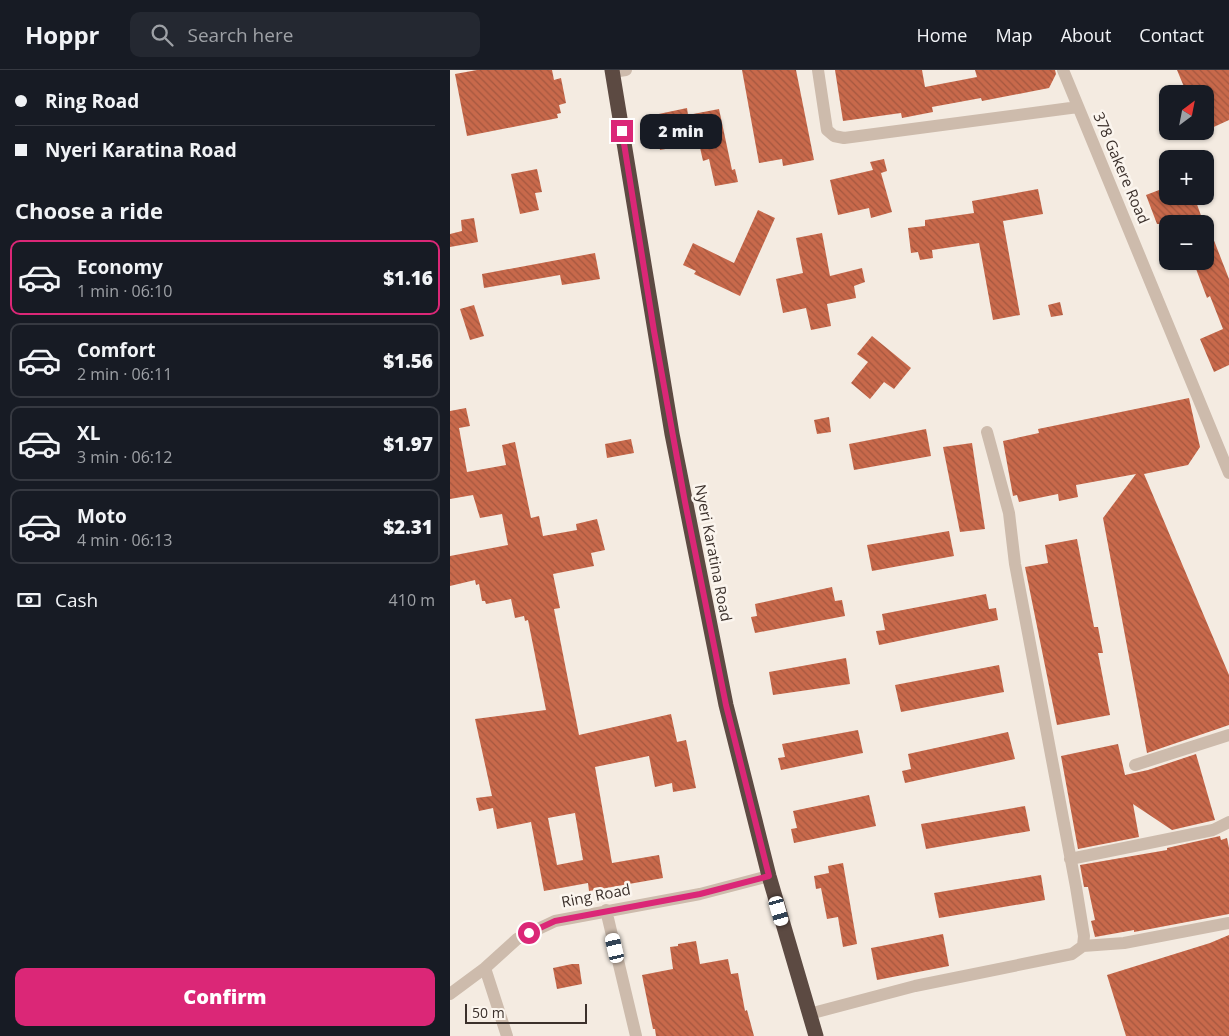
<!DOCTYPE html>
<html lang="en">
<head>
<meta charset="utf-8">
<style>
  :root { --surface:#171b24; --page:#242831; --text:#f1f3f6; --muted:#9ea1a6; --line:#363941; --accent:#db2777 }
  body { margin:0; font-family:"Open Sans",sans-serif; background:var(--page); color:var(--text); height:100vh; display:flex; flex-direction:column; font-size:19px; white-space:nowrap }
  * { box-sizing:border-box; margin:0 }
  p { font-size:16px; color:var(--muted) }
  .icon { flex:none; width:28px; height:28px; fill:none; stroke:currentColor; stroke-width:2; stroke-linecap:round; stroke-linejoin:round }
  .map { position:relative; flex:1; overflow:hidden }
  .sheet { display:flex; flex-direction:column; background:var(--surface); width:450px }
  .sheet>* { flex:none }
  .top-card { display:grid; align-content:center; height:110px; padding:0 15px; background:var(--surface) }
  .needle { width:32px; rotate:32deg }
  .fabs { position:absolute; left:709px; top:15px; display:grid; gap:10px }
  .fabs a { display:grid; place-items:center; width:55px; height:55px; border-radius:10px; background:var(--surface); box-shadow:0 1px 4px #0004; font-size:25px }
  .scale { position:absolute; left:15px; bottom:12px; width:122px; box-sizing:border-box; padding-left:5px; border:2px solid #3b302b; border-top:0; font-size:14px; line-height:18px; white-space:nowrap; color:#3b302b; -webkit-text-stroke:4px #fbf5ee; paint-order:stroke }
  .end { position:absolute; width:22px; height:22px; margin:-11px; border:6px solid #db2777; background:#fff; box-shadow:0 0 0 2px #fff }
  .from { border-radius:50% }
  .bubble { position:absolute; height:35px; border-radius:10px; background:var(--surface); box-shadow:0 1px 4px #0004; font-size:16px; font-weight:800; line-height:35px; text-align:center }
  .car { position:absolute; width:15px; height:30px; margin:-15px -8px; border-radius:6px; box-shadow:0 0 4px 1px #0007; background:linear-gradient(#fff 24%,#345 0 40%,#fff 0 76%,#345 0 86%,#fff 0) }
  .top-card b { display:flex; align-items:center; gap:18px; height:48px; font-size:19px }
  .top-card b+b { border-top:1px solid var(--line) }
  .top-card i { width:12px; height:12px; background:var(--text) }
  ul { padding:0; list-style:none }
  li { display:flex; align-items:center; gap:15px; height:75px; margin:0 10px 8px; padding:0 5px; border:2px solid var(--line); border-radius:10px }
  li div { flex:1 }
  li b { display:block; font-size:19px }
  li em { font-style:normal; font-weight:800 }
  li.on { border-color:var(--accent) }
  li>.icon { width:45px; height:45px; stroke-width:1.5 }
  h2 { padding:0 15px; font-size:22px; line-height:60px }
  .pay { display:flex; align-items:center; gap:12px; height:55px; padding:0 15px; font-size:19px }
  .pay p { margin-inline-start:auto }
  .primary-button { display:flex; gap:10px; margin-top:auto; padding:10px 15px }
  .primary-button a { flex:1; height:58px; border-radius:10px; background:var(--accent); color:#fff; font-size:20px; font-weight:800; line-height:58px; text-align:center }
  header { display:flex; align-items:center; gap:30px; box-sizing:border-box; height:70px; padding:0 25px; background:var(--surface); border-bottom:1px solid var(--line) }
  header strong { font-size:24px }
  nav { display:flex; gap:28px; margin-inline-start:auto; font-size:18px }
  .search { width:350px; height:45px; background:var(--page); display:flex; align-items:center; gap:12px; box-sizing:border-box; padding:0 18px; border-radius:10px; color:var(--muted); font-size:19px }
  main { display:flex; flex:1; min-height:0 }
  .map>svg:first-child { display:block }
</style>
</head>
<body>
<header>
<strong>Hoppr</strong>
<div class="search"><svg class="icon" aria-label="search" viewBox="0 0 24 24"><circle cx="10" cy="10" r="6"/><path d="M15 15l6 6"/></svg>Search here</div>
<nav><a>Home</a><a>Map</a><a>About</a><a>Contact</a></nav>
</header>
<main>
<section class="sheet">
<div class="top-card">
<b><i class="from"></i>Ring Road</b>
<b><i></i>Nyeri Karatina Road</b>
</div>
<h2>Choose a ride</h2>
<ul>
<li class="on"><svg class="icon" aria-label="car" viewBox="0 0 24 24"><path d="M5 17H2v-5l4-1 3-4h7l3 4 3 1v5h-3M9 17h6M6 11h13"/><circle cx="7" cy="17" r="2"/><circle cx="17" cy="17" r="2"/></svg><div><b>Economy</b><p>1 min · 06:10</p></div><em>$1.16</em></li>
<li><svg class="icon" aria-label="car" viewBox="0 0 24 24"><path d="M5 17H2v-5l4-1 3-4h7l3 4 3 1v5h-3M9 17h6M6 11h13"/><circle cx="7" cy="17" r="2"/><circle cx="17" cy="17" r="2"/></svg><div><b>Comfort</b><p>2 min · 06:11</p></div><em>$1.56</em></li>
<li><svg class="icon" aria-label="car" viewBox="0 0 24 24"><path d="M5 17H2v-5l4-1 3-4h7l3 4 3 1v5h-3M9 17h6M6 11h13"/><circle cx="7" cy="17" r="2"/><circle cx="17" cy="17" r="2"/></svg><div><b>XL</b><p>3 min · 06:12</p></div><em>$1.97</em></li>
<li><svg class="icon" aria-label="car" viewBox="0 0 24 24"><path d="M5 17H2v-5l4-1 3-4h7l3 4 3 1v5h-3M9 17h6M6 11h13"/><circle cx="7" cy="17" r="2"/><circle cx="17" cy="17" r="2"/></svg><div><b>Moto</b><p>4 min · 06:13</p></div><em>$2.31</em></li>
</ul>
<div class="pay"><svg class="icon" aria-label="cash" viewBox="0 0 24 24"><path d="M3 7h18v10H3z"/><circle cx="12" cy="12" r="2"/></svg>Cash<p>410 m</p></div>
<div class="primary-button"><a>Confirm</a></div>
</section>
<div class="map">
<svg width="779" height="966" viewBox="0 0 779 966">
  <defs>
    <pattern id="building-back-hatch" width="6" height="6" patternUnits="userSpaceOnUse" patternTransform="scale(1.25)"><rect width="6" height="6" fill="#c8694b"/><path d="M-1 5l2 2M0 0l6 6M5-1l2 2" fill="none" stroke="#a4573f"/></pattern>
  </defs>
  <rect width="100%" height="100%" fill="#f4ebe1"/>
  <path fill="url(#building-back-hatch)" fill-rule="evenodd" d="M 27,0 L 102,0 L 104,10 L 111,8 L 116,33 L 109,35 L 111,43 L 107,44 L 108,48 L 17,66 L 5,4 Z
    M 292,0 L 346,0 L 364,90 L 333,96 L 332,89 L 309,93 Z
    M 385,0 L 472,0 L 475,17 L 527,7 L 525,0 L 605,0 L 606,4 L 599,18 L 532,31 L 531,28 L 482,37 L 483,42 L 452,48 L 451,43 L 393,51 Z
    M 727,0 L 779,0 L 779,50 L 755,61 L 755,24 L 737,24 Z
    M 237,38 L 238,45 L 269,39 L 282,100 L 285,99 L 288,112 L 265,116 L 259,89 L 253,91 L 249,73 L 210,80 L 204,45 Z
    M 434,89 L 437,101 L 431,103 L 442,142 L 421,148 L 419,138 L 388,145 L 380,110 L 423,100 L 420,92 Z
    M 87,99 L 92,122 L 85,123 L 89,140 L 70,144 L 61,104 Z
    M 717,117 L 718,126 L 744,126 L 754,154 L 707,154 L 696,125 Z
    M 588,119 L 593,144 L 553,151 L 570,245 L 543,250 L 529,173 L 482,180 L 483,188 L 470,190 L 468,182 L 461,183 L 458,158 L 475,156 L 475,150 L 524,143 L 522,131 Z
    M 308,140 L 325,148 L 290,226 L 244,204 L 246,201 L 233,195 L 243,173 L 284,193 Z
    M 24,148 L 28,172 L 0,177 L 0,164 L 12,161 L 11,150 Z
    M 756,150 L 779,209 L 779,295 L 764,302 L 750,269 L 773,259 L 760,226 L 757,228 L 743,191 L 755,191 Z
    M 372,163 L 380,206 L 412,198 L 415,212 L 404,216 L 406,228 L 377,234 L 381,256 L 361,260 L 356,238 L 333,243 L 326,209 L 353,203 L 346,168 Z
    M 145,183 L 150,209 L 112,215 L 110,205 L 34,218 L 32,204 Z
    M 610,232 L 613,245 L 601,247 L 598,235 Z
    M 24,235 L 34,266 L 20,270 L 10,239 Z
    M 422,266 L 461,298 L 444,319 L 434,312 L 420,329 L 401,313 L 418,292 L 407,284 Z
    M 739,328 L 750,377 L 738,395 L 694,404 L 779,605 L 779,655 L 697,683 L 653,448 L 686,404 L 626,415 L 628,427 L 609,431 L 608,424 L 569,432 L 567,425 L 563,426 L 553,371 L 589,363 L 588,359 Z
    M 16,338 L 20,356 L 9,358 L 17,402 L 56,395 L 52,375 L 65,372 L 81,448 L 89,446 L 93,466 L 127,460 L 126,454 L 147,449 L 155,480 L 141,483 L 144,496 L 103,504 L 110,538 L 104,539 L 129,665 L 221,644 L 227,672 L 236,670 L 246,718 L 223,722 L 222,713 L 205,717 L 199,686 L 145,697 L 162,793 L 209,785 L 213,808 L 139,821 L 138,813 L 94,821 L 81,752 L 47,759 L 43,738 L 29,741 L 26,728 L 42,726 L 25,649 L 96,640 L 78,550 L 75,551 L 74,546 L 65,548 L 61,529 L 36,534 L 35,531 L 32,531 L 29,514 L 26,515 L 25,510 L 0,516 L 0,486 L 58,475 L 52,444 L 30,448 L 23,425 L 0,429 L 0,341 ZM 125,743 L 133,790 L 107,795 L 98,748 Z
    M 379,347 L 381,362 L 367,364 L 364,350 Z
    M 476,359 L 481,386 L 404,400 L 399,374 Z
    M 181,369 L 184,383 L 157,388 L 155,374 Z
    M 522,373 L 535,459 L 510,462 L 493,377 Z
    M 499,461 L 504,486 L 422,501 L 417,475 Z
    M 627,469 L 644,557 L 648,557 L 653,583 L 648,583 L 660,645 L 607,655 L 575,497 L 598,493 L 595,475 Z
    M 382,517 L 385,531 L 392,530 L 395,546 L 305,563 L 301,547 L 307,546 L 305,534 Z
    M 536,524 L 539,539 L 546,538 L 548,550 L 429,575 L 426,561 L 435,560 L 432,544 Z
    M 396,588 L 400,614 L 323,625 L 319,602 Z
    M 549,595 L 554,622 L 451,642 L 445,615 Z
    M 408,660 L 413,683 L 331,700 L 328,688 L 335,687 L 332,674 Z
    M 558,662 L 565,689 L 455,713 L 452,701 L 461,699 L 458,684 Z
    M 668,674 L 675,705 L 698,700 L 746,684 L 765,750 L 722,760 L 683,734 L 689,767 L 628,779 L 611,686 Z
    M 419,725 L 426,756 L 344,773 L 341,759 L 347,758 L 343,741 Z
    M 575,736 L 580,761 L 476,779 L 471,754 Z
    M 770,766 L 771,770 L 777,768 L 779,778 L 779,844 L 684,862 L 684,860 L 645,867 L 641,851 L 645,850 L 638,817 L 634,817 L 630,795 L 717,780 L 717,778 Z
    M 393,793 L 407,874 L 393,877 L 388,847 L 377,849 L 371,818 L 366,819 L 364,806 L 379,803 L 378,796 Z
    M 591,805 L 595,830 L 489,848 L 484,823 Z
    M 493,864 L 499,896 L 427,910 L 421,878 Z
    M 779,865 L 779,966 L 676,966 L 657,905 L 760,873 Z
    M 246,871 L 250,894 L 278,889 L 281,904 L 288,903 L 295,941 L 297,940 L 304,966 L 206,966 L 205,959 L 203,959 L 192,905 L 223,899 L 220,877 L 228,876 L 228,874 Z
    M 122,894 L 129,894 L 132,914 L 107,919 L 103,898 Z"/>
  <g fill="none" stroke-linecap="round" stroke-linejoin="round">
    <path stroke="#cdbbac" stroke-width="12" d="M 368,0 L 377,60 L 384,66 L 394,68 L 628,37
      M 613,0 L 779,403
      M 162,2 L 176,0
      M 685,695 L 779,665
      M 620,789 L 763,760 L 779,752
      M 156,840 L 186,966
      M 633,876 L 674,873 L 779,853
      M 35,898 L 57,966
      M 0,924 L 35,898 L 67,869 L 105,851 L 250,824 L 319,806
      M 359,944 L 465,916 L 622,884 L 633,876 L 634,866 L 626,817 L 565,494 L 559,443 L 537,362"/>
    <path stroke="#5c4a42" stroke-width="15" d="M 162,0 L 222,364 L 276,635 L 319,806 L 366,966"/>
  </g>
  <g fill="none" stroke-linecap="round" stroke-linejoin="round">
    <path stroke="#db2777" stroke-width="6" d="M 79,863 L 105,851 L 250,824 L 319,806 L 276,635 L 235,432 L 204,261 L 172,61"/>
  </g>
  <g text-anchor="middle" stroke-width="5" stroke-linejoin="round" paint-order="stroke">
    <g font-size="15" fill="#3b302b" stroke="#fbf5ee">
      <text transform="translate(671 98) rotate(67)" y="5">378 Gakere Road</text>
      <text transform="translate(263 483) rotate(79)" y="5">Nyeri Karatina Road</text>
      <text transform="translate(146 826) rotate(-11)" y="5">Ring Road</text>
    </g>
  </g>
</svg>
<div class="fabs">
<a><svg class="needle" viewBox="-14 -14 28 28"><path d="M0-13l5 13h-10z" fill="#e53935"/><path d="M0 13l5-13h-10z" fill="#9ea1a6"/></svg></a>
<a>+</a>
<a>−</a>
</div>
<div class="scale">50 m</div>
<i class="end from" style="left:79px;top:863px"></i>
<i class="end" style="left:172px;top:61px"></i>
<div class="bubble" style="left:190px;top:44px;width:82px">2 min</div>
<i class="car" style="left:329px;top:841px;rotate:164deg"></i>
<i class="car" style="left:165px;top:878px;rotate:347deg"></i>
</div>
</main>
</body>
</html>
